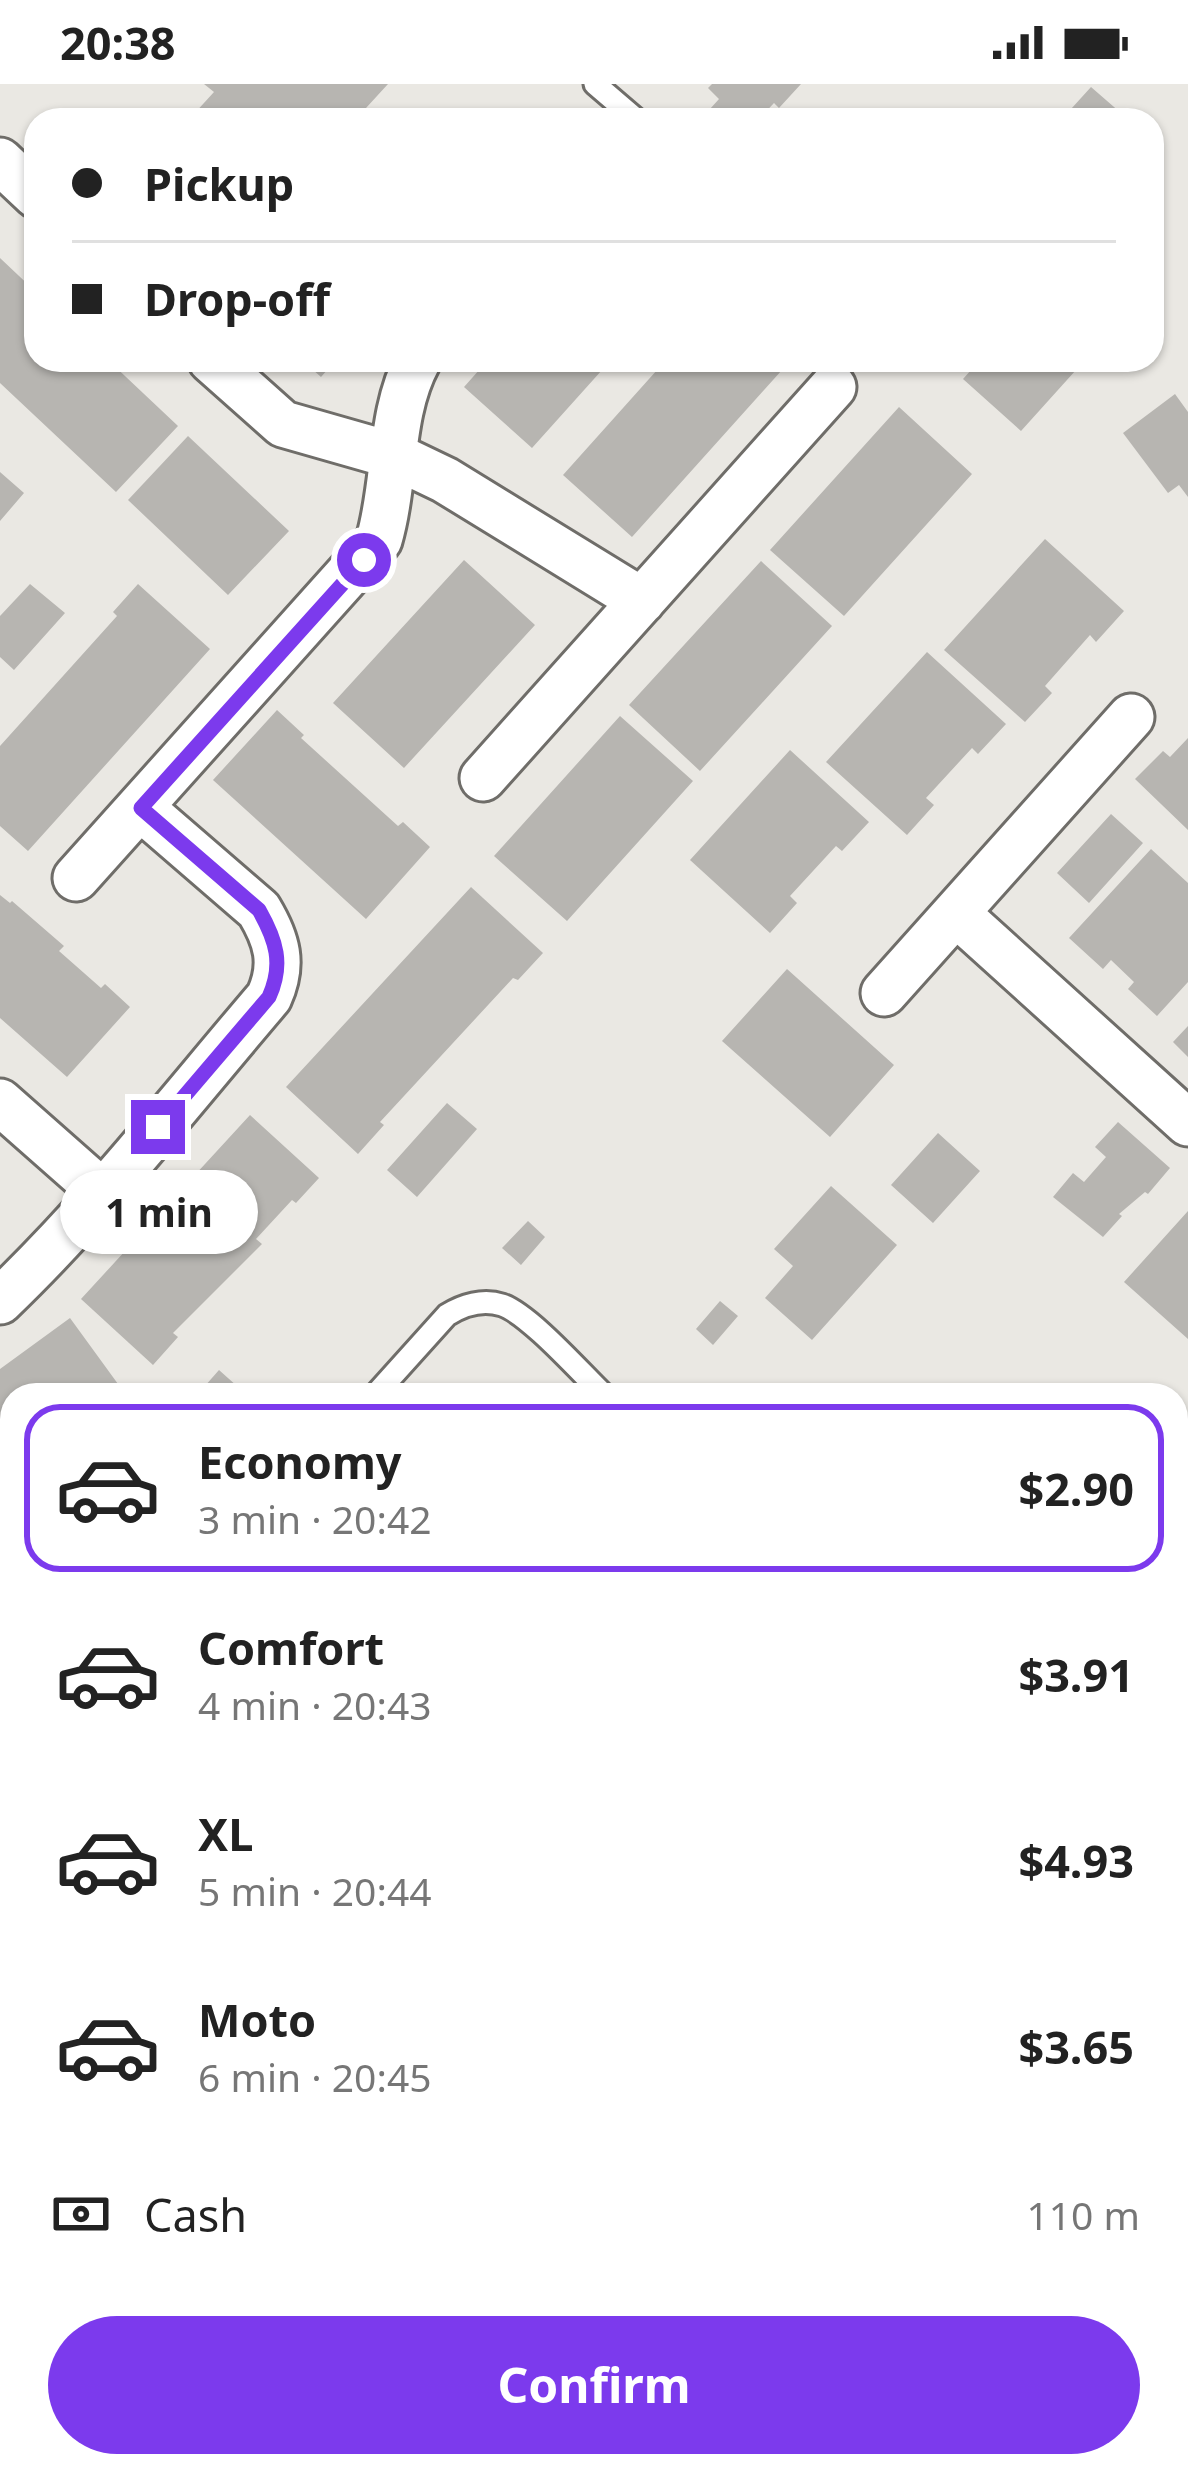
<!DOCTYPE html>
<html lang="en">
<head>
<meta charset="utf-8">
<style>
  :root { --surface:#fff; --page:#f2f2f2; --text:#222; --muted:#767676; --line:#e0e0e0; --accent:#7c3aed }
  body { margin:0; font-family:"Noto Sans",sans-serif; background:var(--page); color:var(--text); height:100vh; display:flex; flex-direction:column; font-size:45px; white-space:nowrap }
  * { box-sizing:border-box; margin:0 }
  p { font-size:39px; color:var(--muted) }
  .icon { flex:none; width:66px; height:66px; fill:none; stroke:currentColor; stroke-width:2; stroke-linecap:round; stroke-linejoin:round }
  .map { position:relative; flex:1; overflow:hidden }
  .side { position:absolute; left:0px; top:1299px; width:1188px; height:1095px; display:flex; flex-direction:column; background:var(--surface); border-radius:36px 36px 0 0; box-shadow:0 3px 9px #0004 }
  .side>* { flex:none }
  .banner { position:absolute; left:24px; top:24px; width:1140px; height:264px; border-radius:36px; box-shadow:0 3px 9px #0004; display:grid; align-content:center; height:264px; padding:0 48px; background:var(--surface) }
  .end { position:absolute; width:54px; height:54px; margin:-27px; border:15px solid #7c3aed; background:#fff; box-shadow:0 0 0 6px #fff }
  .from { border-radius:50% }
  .bubble { position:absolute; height:84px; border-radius:42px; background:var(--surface); box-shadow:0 3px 9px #0004; font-size:39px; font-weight:700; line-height:84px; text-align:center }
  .banner b { display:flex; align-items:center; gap:42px; height:114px; font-size:45px }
  .banner b+b { border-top:3px solid var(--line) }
  .banner i { width:30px; height:30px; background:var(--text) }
  ul { padding:21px 0 0; list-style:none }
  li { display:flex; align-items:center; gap:36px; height:168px; margin:0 24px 18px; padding:0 24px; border:6px solid transparent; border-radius:36px }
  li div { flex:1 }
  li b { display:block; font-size:45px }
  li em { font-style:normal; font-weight:700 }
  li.on { border-color:var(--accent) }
  li>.icon { width:108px; height:108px; stroke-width:1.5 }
  .pay { display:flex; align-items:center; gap:30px; height:132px; padding:0 48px; font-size:45px }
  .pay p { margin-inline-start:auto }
  .button { display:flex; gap:24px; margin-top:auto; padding:24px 48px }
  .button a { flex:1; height:138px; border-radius:72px; background:var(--accent); color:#fff; font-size:48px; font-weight:700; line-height:138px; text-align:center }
  .status { display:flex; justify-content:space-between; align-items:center; height:84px; padding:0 60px; background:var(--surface); direction:ltr }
  .status svg { height:33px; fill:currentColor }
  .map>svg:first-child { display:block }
</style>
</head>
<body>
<div class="status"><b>20:38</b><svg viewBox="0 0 49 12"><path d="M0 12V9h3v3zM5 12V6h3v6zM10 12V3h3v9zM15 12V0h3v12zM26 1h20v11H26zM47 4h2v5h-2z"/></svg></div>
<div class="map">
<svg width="1188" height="2392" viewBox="0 0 1188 2392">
  <rect width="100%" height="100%" fill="#eae8e3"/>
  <path fill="#b7b5b1" d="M 204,0 L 388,0 L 355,36 L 199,36 L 193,31 L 214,8 Z
    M 712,0 L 801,0 L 779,24 L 774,19 L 758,36 L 700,36 L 719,15 L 708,4 Z
    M 1091,3 L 1129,36 L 1061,36 Z
    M 0,174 L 36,208 L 36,276 L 108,276 L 178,342 L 116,408 L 0,299 Z
    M 302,276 L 336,276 L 321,293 Z
    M 488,276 L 611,276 L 532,364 L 464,303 Z
    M 666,276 L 791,276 L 632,453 L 563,391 Z
    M 980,276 L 1085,276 L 1021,347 L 963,295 Z
    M 1175,310 L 1188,328 L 1188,413 L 1179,401 L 1168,409 L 1123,349 Z
    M 899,323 L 972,390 L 844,532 L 770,466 Z
    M 188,352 L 289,447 L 228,511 L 128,416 Z
    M 0,388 L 24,409 L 0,437 Z
    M 1045,455 L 1124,527 L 1096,558 L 1090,551 L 1045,602 L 1052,609 L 1025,638 L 944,566 Z
    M 464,476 L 535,541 L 404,684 L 333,619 Z
    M 761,477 L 832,542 L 700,687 L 629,621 Z
    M 30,500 L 65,529 L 14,586 L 0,573 L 0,532 Z
    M 138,500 L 210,565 L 28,767 L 0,742 L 0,662 L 117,532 L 113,528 Z
    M 927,568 L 1006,640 L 978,670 L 972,664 L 926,714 L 934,721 L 907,751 L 826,678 Z
    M 277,626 L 304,651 L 301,654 L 398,742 L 403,738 L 430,763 L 366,835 L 213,696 Z
    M 620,632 L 693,697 L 567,837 L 494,772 Z
    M 1188,654 L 1188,746 L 1135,695 L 1163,667 L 1170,673 Z
    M 790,666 L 869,738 L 842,767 L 836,762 L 790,812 L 797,819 L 770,849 L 690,776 Z
    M 1111,730 L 1143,759 L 1089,819 L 1057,789 Z
    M 1151,765 L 1188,799 L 1188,898 L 1157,932 L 1128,905 L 1134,898 L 1111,876 L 1103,885 L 1069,854 Z
    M 471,803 L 543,869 L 518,896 L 513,894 L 380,1038 L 384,1041 L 358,1070 L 286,1003 Z
    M 0,811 L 10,819 L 12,817 L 64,862 L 59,867 L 101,904 L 105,900 L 130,923 L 67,993 L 0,934 Z
    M 787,885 L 894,981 L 830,1053 L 722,957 Z
    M 1188,942 L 1188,973 L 1173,958 Z
    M 447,1019 L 477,1045 L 417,1113 L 387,1086 Z
    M 250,1031 L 319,1094 L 296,1119 L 292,1116 L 256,1155 L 262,1160 L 173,1249 L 178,1253 L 153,1281 L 81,1215 Z
    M 1118,1038 L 1170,1084 L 1148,1110 L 1145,1108 L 1119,1130 L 1122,1132 L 1103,1153 L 1053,1113 L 1073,1089 L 1084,1098 L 1106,1073 L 1095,1063 Z
    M 938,1049 L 980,1087 L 933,1139 L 891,1101 Z
    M 831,1102 L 897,1161 L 812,1256 L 765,1214 L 793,1182 L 774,1165 Z
    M 1188,1127 L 1188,1255 L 1124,1198 Z
    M 528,1137 L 545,1153 L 521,1181 L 502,1164 Z
    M 720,1217 L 738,1232 L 713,1261 L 696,1245 Z
    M 70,1234 L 126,1311 L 12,1311 L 12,1397 L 0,1406 L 0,1285 Z
    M 219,1286 L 247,1311 L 197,1311 Z
    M 12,1785 L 12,1828 L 0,1817 L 0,1798 Z
    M 9,1873 L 12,1873 L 12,1981 L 0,1970 L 0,1922 L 4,1918 Z
    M 56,2382 L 148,2382 L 139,2392 L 66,2392 Z
    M 1134,2382 L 1170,2382 L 1172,2384 L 1164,2392 L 1144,2392 Z"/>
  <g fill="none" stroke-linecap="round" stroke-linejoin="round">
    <defs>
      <path id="lane" d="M 595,0 L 637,36
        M 375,1311 L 447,1231 C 463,1221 483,1215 502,1221 C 529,1230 581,1289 604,1311
        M 1176,1730 L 1188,1740
        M 1176,1795 L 1188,1807
        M 0,2077 L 12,2076
        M 376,2382 L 387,2392"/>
      <path id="street" d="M 0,77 L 36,111
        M 211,276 L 283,340 L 395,372 L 445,396 L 642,517
        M 483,694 L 833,303
        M 76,794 L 379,456 C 396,398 389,329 418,276
        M 957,830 L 1188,1039
        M 884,909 L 1131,633
        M 0,1018 L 103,1109
        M 0,1217 C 98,1123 181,1016 269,913 C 284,880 277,856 259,826 L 141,724
        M 1176,2073 L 1188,2059
        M 1176,2224 L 1188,2235
        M 888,2392 L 897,2382"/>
    </defs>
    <use href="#lane" stroke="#6f6d69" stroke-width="27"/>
    <use href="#street" stroke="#6f6d69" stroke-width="51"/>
    <use href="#lane" stroke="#fff" stroke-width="21"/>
    <use href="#street" stroke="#fff" stroke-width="45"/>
  </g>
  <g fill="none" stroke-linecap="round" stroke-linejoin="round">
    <path stroke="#7c3aed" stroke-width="15" d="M 158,1043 L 269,913 C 284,880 276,856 259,826 L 141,724 L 364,476"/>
  </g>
</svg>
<i class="end from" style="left:364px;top:476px"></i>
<i class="end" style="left:158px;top:1043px"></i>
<div class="bubble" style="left:60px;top:1086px;width:198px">1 min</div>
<div class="banner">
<b><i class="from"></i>Pickup</b>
<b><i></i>Drop-off</b>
</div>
<section class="side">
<ul>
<li class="on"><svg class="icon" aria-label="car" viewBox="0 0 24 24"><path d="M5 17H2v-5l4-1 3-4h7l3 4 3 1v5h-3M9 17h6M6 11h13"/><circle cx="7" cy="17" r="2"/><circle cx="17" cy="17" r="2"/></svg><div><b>Economy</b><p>3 min · 20:42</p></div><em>$2.90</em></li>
<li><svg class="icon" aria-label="car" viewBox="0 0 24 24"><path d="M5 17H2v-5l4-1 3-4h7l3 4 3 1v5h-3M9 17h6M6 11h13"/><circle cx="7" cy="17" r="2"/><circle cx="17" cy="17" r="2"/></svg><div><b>Comfort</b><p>4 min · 20:43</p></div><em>$3.91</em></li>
<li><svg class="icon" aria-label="car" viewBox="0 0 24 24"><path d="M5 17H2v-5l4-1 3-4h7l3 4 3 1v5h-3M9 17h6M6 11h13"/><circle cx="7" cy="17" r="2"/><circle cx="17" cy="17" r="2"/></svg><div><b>XL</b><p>5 min · 20:44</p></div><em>$4.93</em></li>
<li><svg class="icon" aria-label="car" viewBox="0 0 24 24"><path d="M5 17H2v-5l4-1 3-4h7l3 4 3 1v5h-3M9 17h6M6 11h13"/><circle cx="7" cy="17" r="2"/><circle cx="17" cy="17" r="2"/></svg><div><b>Moto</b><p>6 min · 20:45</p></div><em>$3.65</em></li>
</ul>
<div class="pay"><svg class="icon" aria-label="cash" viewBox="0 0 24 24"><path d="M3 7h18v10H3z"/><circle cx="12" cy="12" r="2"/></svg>Cash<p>110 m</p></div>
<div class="button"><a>Confirm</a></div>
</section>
</div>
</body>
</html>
